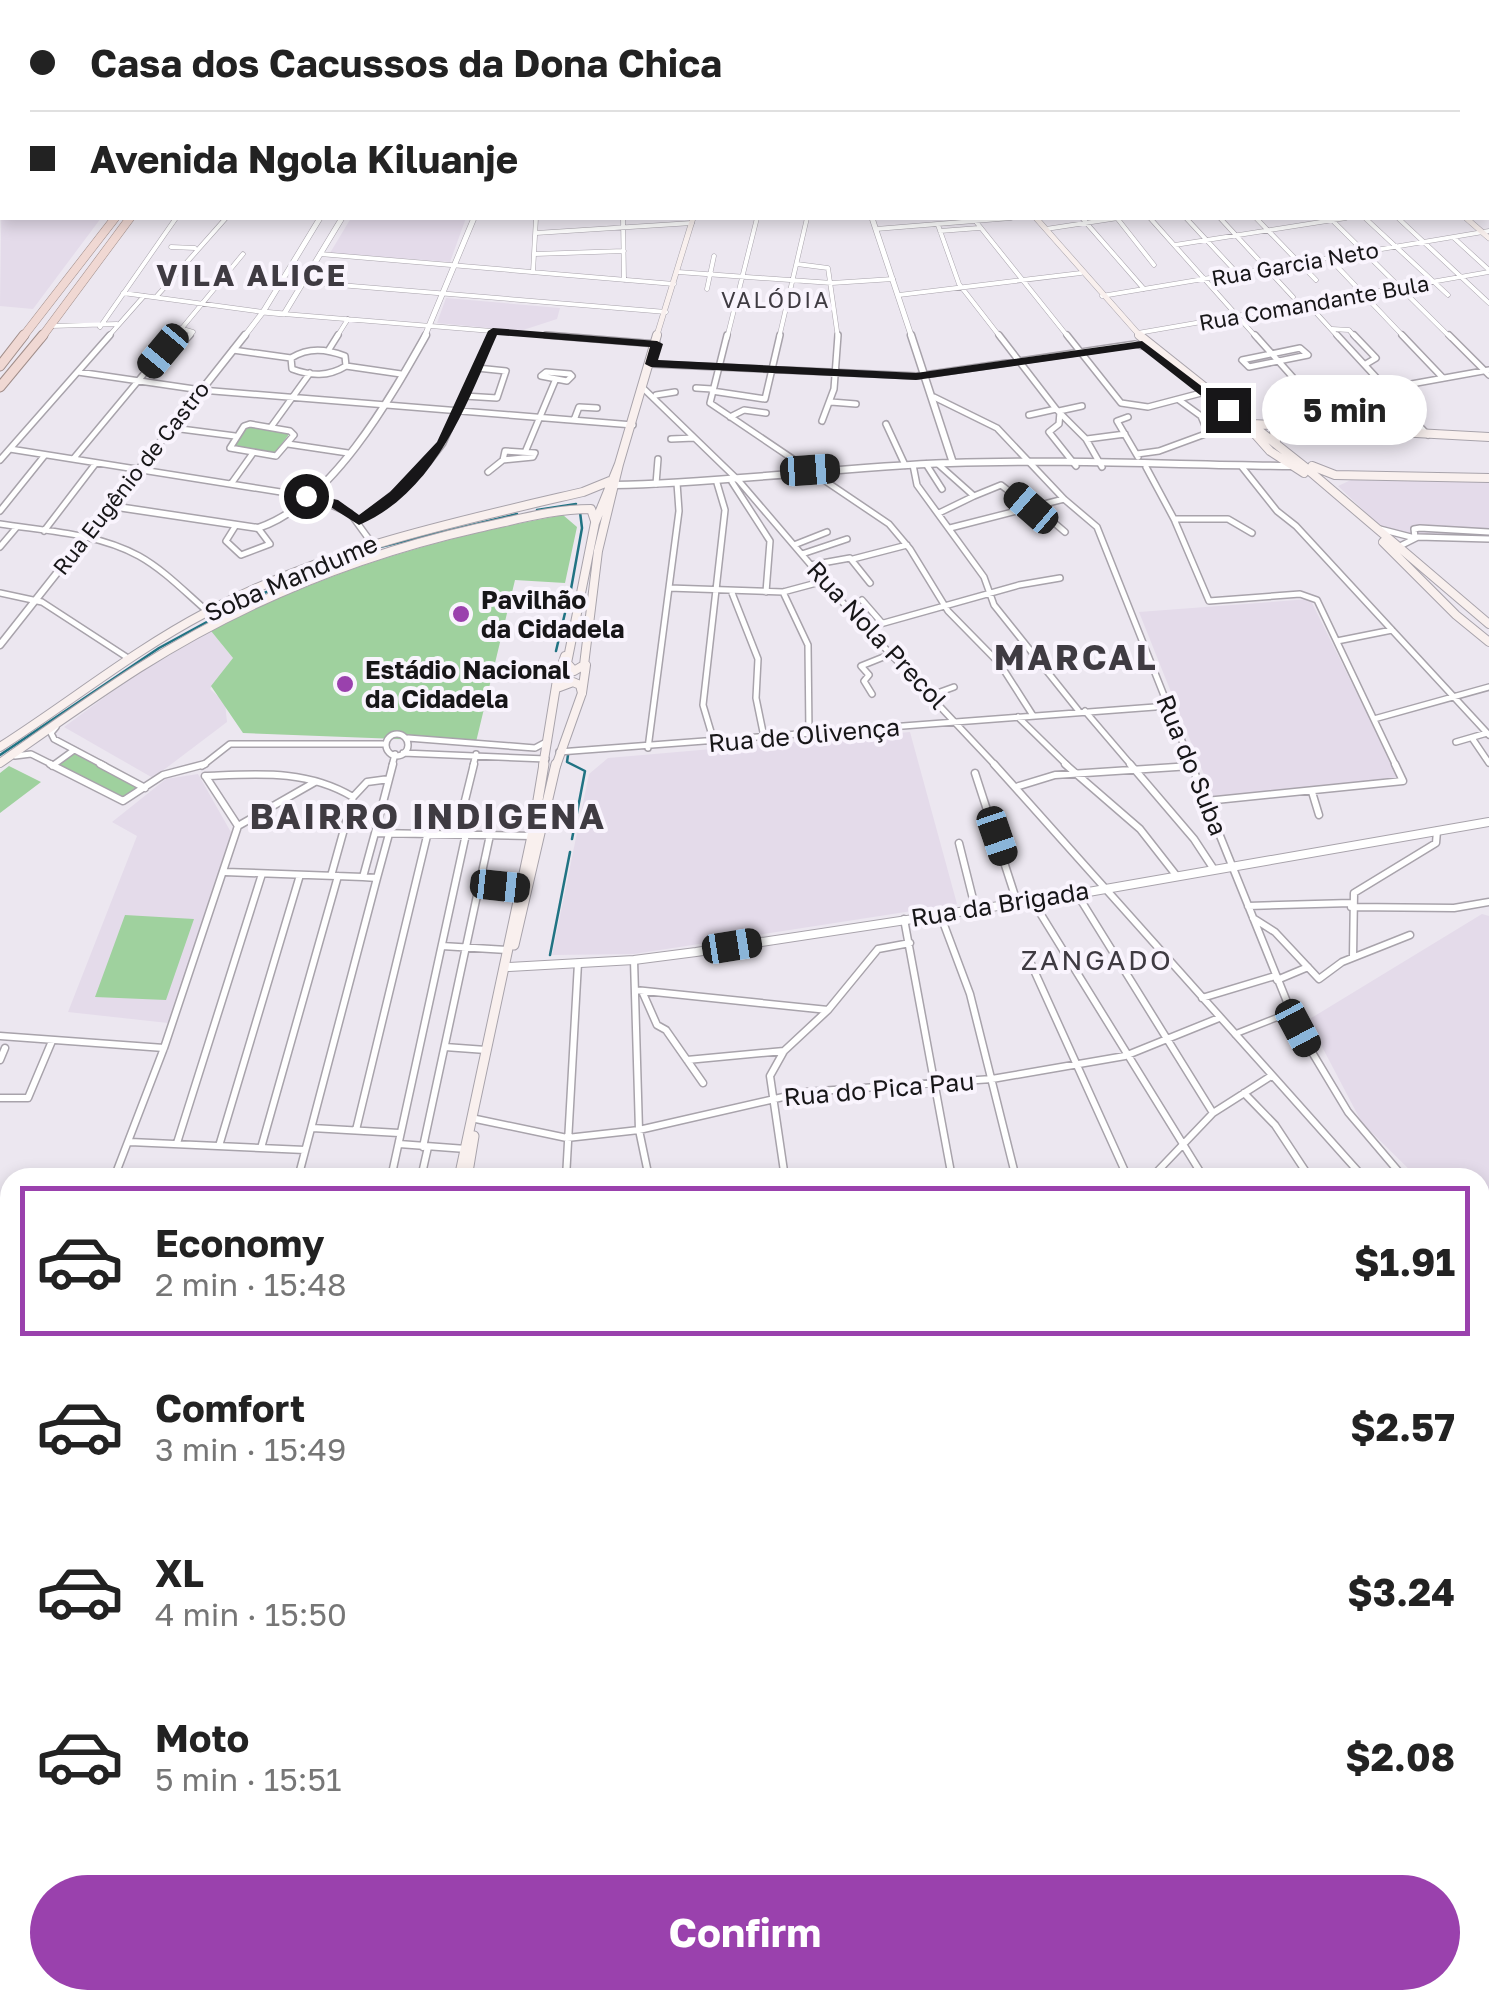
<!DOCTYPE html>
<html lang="en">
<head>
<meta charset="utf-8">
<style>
  :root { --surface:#fff; --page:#f2f2f2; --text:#222; --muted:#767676; --line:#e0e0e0; --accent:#9a41ad }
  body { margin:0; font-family:"Golos Text",sans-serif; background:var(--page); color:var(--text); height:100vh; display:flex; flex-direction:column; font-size:38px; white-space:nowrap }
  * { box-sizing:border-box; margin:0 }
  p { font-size:32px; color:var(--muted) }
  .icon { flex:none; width:55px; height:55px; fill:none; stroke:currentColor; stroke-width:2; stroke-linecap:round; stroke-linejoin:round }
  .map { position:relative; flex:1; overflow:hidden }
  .drawer { position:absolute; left:0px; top:1168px; width:1490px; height:842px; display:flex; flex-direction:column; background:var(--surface); border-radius:30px 30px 0 0; box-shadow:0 5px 15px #0003 }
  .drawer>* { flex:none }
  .top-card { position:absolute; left:0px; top:0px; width:1490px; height:220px; box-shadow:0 5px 15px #0003; display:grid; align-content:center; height:220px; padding:0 30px; background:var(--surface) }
  .end { position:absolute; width:45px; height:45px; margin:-22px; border:12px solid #171618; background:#fff; box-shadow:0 0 0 5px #fff }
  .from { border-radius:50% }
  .bubble { position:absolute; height:70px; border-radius:35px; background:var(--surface); box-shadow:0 5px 15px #0003; font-size:32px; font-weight:700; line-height:70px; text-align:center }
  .car { position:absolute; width:30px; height:60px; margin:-30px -15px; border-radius:12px; box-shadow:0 0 8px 2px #0007; background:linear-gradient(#222 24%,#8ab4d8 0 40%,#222 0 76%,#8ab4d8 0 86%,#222 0) }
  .top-card b { display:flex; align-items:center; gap:35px; height:95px; font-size:38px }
  .top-card b+b { border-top:2px solid var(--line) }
  .top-card i { width:25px; height:25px; background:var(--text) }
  ul { padding:18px 0 0; list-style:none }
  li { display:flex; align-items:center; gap:30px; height:150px; margin:0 20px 15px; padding:0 10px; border:5px solid transparent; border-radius:0px }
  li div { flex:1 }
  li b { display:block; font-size:38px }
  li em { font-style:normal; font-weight:700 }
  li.selected { border-color:var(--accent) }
  li>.icon { width:90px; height:90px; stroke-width:1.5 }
  .primary-button { display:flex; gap:20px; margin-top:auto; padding:20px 30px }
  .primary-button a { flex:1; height:115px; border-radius:60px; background:var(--accent); color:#fff; font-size:40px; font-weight:700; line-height:115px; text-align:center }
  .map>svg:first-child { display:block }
</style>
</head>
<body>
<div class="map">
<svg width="1489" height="2008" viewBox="0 0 1489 2008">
  <rect width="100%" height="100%" fill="#ece7f0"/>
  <path fill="#e4dbea" d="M 2,170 L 2,218 L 101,218 L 33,309 L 0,306 Z
    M 351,218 L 466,218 L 450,262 L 330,253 Z
    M 446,298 L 560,308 L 557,319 L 520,331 L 437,323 Z
    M 1351,480 L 1489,482 L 1489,538 L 1409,536 L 1380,526 L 1338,486 Z
    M 1310,599 L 1401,782 L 1213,797 L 1139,612 Z
    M 211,631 L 233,658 L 210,689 L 225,703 L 227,722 L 153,778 L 64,727 L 132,677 Z
    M 910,732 L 957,904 L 634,954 L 552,955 L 589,774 L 608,758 Z
    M 198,774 L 232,834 L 168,1023 L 68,1012 L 137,836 L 112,822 L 166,779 Z
    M 1482,914 L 1489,916 L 1489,1241 L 1484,1244 L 1480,1240 L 1480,1178 L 1417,1177 L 1362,1123 L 1308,1020 Z
    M 0,1837 L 10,1837 L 10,1977 L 0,1976 Z"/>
  <path fill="#9fd19e" d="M 248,426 L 290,433 L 274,454 L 232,446 Z
    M 563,515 L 577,527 L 565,583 L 515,580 L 476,742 L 243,733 L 211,686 L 233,658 L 211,631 C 325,571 436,538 563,515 Z
    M 73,753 L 140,788 L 121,799 L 55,766 Z
    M 9,766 L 41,782 L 0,813 L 0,773 Z
    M 125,915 L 194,919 L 166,1000 L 95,997 Z"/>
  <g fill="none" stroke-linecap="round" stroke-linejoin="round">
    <path stroke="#207383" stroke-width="2.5" d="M 537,510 L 576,504
      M 571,589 L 582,528 L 580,512
      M 259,595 L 380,547 L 517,514
      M 556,651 L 569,596
      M 0,755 L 159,648 L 249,599
      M 568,755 L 567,762 L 585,771 L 572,839
      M 550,955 L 570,852"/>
    <defs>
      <path id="pedestrian" d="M 1235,1034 L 1291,1012"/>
      <path id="minor-far3" d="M 43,0 L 76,0
        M 372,0 L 382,2
        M 607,0 L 634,2
        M 1041,0 L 1053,2
        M 1450,0 L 1459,2
        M 130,2 L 139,0
        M 394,2 L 399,0
        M 623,218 L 624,280
        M 1082,218 L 1144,289
        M 1117,218 L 1154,265
        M 1150,218 L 1257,338
        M 1186,218 L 1238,274
        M 1220,218 L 1293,297
        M 1256,218 L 1316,280
        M 1330,218 L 1451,338
        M 1365,218 L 1448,295
        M 1398,218 L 1489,303
        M 977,223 L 1069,338
        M 938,225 L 959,284 L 1001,338
        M 876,229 L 1011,218
        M 1046,229 L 1118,218
        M 940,231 L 979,228
        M 536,233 L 692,223
        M 1454,238 L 1489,270
        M 1175,245 L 1346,218
        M 171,247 L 195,248
        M 320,254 L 674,284
        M 535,254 L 624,251
        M 1330,259 L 1405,338
        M 797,264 L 828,268 L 838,338
        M 533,272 L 536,218
        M 678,272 L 832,283 L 893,279
        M 303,282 L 666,312
        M 707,289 L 714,256
        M 123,293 L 263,312
        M 899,295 L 1081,273
        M 1102,296 L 1489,231
        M 156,297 L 226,218
        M 1308,304 L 1339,338
        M 284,314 L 577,338
        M 51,326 L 117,324
        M 100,327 L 176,218
        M 182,328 L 243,254
        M 1332,329 L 1349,330 L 1356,338
        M 1138,333 L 1489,272
        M 107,338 L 144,296
        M 162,338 L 172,326 L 193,332 L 188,338
        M 336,338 L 348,319
        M 490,338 L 493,331
        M 727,338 L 757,218
        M 779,338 L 807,218"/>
      <path id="minor-far2" d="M 164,335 L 152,349 L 175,351 L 190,335
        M 546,335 L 657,344
        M 727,335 L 710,403 L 889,524 L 910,549 L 948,611 L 1000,664 L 1032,714
        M 999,335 L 1056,409 L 1086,439 L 1102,467
        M 1067,335 L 1121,403 L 1148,407 L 1205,392
        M 1255,335 L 1339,429
        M 1337,335 L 1385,387
        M 1354,335 L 1376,358 L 1366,364
        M 1402,335 L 1443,378
        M 1449,335 L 1489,375
        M 1300,348 L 1308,355 L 1249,367 L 1242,360 Z
        M 233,350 L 291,358
        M 328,351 L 338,335
        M 291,358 L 292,369 C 311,376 328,377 346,366
        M 291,358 C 309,347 326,349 345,356 L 346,366
        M 651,364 L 917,376 L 1135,344 L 1153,349
        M 346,366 L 401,374
        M 78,372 L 201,390 L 633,425
        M 546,372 L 570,374 L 572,376 L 567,381 L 541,376 Z
        M 696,388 L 712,389
        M 644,389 L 739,481 L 851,612 L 996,766
        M 1385,390 L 1428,435
        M 712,391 L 765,399 L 780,335
        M 656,395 L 675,392
        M 464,396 L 497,398 L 506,371 L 477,368
        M 934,397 L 997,428 L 1064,499 L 1097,527 L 1192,766
        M 831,402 L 856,404
        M 1059,411 L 1082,406
        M 1060,412 L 1059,424 L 1049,432 L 1076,466
        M 1029,415 L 1056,409
        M 730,417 L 744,410 L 766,413
        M 1128,417 L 1117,421 L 1138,457
        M 574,420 L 579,407 L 597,408
        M 822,421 L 834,389 L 838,335
        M 250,424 L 290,431 L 294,435 L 276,456 L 230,448 L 244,426 Z
        M 886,424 L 905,465
        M 1267,424 L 1284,407 L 1489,370
        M 271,427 L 310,373
        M 173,428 L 235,436
        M 671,439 L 694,438
        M 1087,439 L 1125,434
        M 288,444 L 348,453
        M 10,449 L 312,497 L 350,513 L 371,542
        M 526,450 L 555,381
        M 505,451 L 535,453 L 533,457 L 503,460 Z
        M 1137,454 L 1159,451 L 1208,433 L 1201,416 L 1179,400
        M 74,458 L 163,351
        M 0,460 L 110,335
        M 926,464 L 942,489
        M 938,464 L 974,496 L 939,513
        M 913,465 L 917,485 L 984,577 L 994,605 L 1078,710
        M 1146,467 L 1174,519 L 1209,601 L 1300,594 L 1317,600 L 1396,766
        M 1242,467 L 1277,511 L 1296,526 L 1489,735
        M 488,472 L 503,460
        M 732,482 L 770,541 L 766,592
        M 231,484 L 253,453
        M 656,484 L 658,459
        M 974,496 L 1001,485 L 1031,508
        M 1037,508 L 1065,532
        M 0,511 L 45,455
        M 1174,519 L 1228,519 L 1252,533
        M 359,521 L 420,473 L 443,443 L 491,335
        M 0,524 C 46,531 97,533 139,556 C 164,570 185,592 207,611
        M 236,525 L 226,541 L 241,555 L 270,544 L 258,528
        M 950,528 L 1064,499
        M 1380,529 L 1411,537
        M 44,531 L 96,463
        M 1415,537 L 1414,529 L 1420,528 L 1489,532
        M 794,545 L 827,532
        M 0,547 L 16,528
        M 1398,547 L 1418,537 L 1489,539
        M 802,554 L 847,539
        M 853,559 L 907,545
        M 811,565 L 850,558 L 870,583
        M 669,588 L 783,592 L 824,581
        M 783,592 L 808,645 L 809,734
        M 0,593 L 42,602 L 128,658
        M 732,593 L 758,659 L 756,698 L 764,737
        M 862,600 L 882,623
        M 866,628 L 1019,585 L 1060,578
        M 1337,641 L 1392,630
        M 872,694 L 864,681 L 869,675 L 861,666 L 891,654
        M 932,695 L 954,687
        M 1085,711 L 1132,766
        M 1018,717 L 1068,766
        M 1374,719 L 1489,687
        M 56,727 L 51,733 L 54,739 L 105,766
        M386 745a11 11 0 1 1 22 0a11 11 0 1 1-22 0Z
        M 408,738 L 535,748 L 548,741
        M 1472,738 L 1489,763
        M 714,742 L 703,705 L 725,510 L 717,483
        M 1456,742 L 1487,733
        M 648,748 L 679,511 L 677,483
        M 559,752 L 1168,706
        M 403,753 L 546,759
        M 15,756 L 31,754 L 55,766
        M 52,766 L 74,750
        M 202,766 L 230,744 L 383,744
        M 392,766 L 395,754
        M 473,766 L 476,754
        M 1186,766 L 1191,766"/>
      <path id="minor-far1" d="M 50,764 L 123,801 L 163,775 L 205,764
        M 100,764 L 145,788
        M 994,764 L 1364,1178
        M 1065,764 L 1140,829 L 1176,875
        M 1130,764 L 1194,839 L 1213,868
        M 1191,764 L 1298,1029 L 1348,1112 L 1404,1178
        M 975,773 L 1017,902
        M 205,776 C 257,774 306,769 353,797 L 331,876
        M 206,777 L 238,826
        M 1016,787 L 1055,775 L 1191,766
        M 1312,792 L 1319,815
        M 353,797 L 367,782 L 389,779
        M 1206,801 L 1403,781 L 1395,764
        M 238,826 L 315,782
        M 375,833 L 393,764
        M 457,833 L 474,764
        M 389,834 L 377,878 L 363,877 L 375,833 L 532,836
        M 959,843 L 975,907
        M 225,872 L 363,877
        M 480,883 L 521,888
        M 1077,894 L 1213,1113
        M 1032,900 L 1204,1178
        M 1248,906 L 1351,903
        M 1351,907 L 1454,908 L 1489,902
        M 940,914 L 970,994 L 1016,1178
        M 1253,918 L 1275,932 L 1319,979 L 1342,962 L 1410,935
        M 904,919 L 952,1178
        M 442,946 L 507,950
        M 1028,957 L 1128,1178
        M 1353,957 L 1354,893 L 1436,843 L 1437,831
        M 634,960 L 639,1130 L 649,1178
        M 1277,980 L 1308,967
        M 635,990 L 828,1010
        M 642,991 L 657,1025 L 666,1030 L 703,1083
        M 1202,998 L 1275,976
        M 0,1036 L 164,1048
        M 445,1047 L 486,1050
        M 0,1060 L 5,1048
        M 687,1060 L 784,1051
        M 1244,1093 L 1275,1125 L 1310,1178
        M 0,1098 L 28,1098 L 52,1041
        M 476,1119 L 567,1138 L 639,1130 L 805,1092 L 992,1079 L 1125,1056 L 1219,1018
        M 312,1128 L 399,1133
        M 356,1130 L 427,836
        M 130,1142 L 305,1150
        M 177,1143 L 262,874
        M 399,1144 L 466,1149
        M 219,1146 L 300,875
        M 423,1147 L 490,835
        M 261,1148 L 338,876
        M 114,1178 L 164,1048 L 238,826
        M 298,1178 L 377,878
        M 391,1178 L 466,834
        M 421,1178 L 428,1147
        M 566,1178 L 578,963
        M 785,1178 L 770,1076 L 784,1051 L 828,1010 L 878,949 L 910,943
        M 1151,1178 L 1213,1113 L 1271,1076
        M 0,1228 L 10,1207
        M 1480,1275 L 1489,1285"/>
      <path id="minor" d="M 0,1357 L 10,1330
        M 0,1448 L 10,1449
        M 1480,1460 L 1489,1460
        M 0,1495 L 10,1466
        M 1487,1523 L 1489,1527
        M 0,1660 L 10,1629
        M 1480,1736 L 1489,1747
        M 1,1832 L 10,1800
        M 1480,1838 L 1489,1832
        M 1480,1860 L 1489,1872
        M 1480,1951 L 1489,1984
        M 918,2000 L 918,2008
        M 1127,2000 L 1128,2008
        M 1252,2000 L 1301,2008
        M 1337,2000 L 1338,2008
        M 510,2008 L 511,2000
        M 602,2008 L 604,2000
        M 707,2008 L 710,2000"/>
      <path id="tertiary-far3" d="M 437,0 L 447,2
        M 1172,0 L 1205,2
        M 174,2 L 180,0
        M 872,218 L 912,338
        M 263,312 L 284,314 L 342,218
        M 243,338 L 263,312 L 320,218
        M 424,338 L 474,218"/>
      <path id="tertiary-far2" d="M 911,335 L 953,463
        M 614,485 C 726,483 837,467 950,463 C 1064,459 1180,465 1294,466
        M 111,506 L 258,528 C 331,504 390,399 426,335
        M 0,645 L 245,335"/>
      <path id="tertiary-far1" d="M 509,967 L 634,960 L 696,952 L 1077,894 L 1489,822"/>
      <path id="tertiary" d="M 0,1995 L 10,1998
        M 22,2000 L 62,2008"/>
      <path id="secondary-far3" d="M 1205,0 L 1210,2
        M 1240,0 L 1246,2
        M 1036,218 L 1142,338
        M 1466,218 L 1489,238
        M 656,338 L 693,218"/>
      <path id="secondary-far2" d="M 1139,335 L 1306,468 L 1489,624
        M 1252,424 L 1489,437
        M 1254,433 L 1270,451 L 1304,473
        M 1276,440 L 1274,432 L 1291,429
        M 619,464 L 598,551 L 584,665 L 574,671 L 567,663 L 595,523 Z
        M 619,464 L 657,335
        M 1312,466 L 1335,475 L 1489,478
        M 1383,542 L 1456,615 L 1489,642
        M 557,688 L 573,682 L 580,685 L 582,693
        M 0,747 C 69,703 133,651 205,613 C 323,550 454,522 583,492 L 610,481
        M 0,763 C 46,731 92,698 139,668 C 243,602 358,555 478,528 C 516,520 553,509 591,509 L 595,521
        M 543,766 L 557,680 L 565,656
        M 556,766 L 582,693 L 586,665"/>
      <path id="secondary-far1" d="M 514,945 L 556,764
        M 459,1178 L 532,836 L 544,764
        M 467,1178 L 474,1136"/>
      <path id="secondary" d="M 220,2008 L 225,2000
        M 240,2008 L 244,2000"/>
      <path id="trunk-far1" d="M 22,338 L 115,218
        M 41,338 L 130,218"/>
      <path id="trunk" d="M 0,366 L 24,335
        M 0,387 L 43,335"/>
    </defs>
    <use href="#pedestrian" stroke="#a8a3ab" stroke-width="8"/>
    <use href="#minor-far3" stroke="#a8a3ab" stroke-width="5"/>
    <use href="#minor-far2" stroke="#a8a3ab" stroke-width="8"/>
    <use href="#minor-far1" stroke="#a8a3ab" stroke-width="9"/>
    <use href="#minor" stroke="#a8a3ab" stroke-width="10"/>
    <use href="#tertiary-far3" stroke="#a8a3ab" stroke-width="6"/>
    <use href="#tertiary-far2" stroke="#a8a3ab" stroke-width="9"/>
    <use href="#tertiary-far1" stroke="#a8a3ab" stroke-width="10"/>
    <use href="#tertiary" stroke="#a8a3ab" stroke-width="12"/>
    <use href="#secondary-far3" stroke="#a8a3ab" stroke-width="6"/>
    <use href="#secondary-far2" stroke="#a8a3ab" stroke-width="10"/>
    <use href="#secondary-far1" stroke="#a8a3ab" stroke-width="11"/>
    <use href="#secondary" stroke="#a8a3ab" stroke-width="14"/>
    <use href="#trunk-far1" stroke="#a18e8a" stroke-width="9"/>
    <use href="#trunk" stroke="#a18e8a" stroke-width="11"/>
    <use href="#pedestrian" stroke="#fff" stroke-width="5"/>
    <use href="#minor-far3" stroke="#fff" stroke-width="4"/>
    <use href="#minor-far2" stroke="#fff" stroke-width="5"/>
    <use href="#minor-far1" stroke="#fff" stroke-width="6"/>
    <use href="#minor" stroke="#fff" stroke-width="8"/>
    <use href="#tertiary-far3" stroke="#fff" stroke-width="5"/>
    <use href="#tertiary-far2" stroke="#fff" stroke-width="6"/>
    <use href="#tertiary-far1" stroke="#fff" stroke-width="8"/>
    <use href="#tertiary" stroke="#fff" stroke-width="10"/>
    <use href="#secondary-far3" stroke="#f9f0ee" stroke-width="5"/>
    <use href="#secondary-far2" stroke="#f9f0ee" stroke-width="8"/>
    <use href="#secondary-far1" stroke="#f9f0ee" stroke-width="9"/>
    <use href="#secondary" stroke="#f9f0ee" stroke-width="11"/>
    <use href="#trunk-far1" stroke="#f0d8d3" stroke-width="8"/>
    <use href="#trunk" stroke="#f0d8d3" stroke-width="9"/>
  </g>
  <path fill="#171618" d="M 493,328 L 657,341 L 663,344 L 658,360 L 916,373 L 1142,341 L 1233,410 L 1223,413 L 1140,348 L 916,380 L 651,367 L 645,364 L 650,347 L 497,335 C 466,405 436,492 359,525 L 329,506 L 301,499 L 299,496 L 306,493 L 338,500 L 359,515 L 390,492 L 437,442 L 488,331 Z"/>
  <g fill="#9a41ad" stroke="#f9f4fd" stroke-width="4">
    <circle cx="461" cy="614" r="10"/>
    <circle cx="345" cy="684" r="10"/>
  </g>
  <g text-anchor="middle" stroke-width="8" stroke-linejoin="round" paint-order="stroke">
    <g font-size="22" fill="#171618" stroke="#f9f4fd">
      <text transform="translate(1295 264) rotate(-10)" y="8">Rua Garcia Neto</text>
      <text transform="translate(1314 303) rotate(-10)" y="8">Rua Comandante Bula</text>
      <text transform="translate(131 478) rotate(-52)" y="8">Rua Eugênio de Castro</text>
    </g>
    <g font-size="22" letter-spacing="2.5" fill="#3f3b42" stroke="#f9f4fd">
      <text x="776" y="308">VALÓDIA</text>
    </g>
    <g font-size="25" fill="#171618" stroke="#f9f4fd">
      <text transform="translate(291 578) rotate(-23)" y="9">Soba Mandume</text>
      <text transform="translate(877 635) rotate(47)" y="9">Rua Nola Precol</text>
      <text transform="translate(804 735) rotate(-5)" y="9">Rua de Olivença</text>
      <text transform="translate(1192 765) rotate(68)" y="9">Rua do Suba</text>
      <text transform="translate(1000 904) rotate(-9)" y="9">Rua da Brigada</text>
      <text transform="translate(879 1089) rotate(-5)" y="9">Rua do Pica Pau</text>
    </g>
    <g font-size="25" font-weight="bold" fill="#171618" stroke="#f9f4fd" text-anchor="start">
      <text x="481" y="609">Pavilhão<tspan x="481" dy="29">da Cidadela</tspan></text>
      <text x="365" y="679">Estádio Nacional<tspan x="365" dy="29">da Cidadela</tspan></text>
    </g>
    <g font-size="28" letter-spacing="2.5" fill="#3f3b42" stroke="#f9f4fd">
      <text x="1097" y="970">ZANGADO</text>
    </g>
    <g font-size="30" font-weight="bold" letter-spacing="2.5" fill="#3f3b42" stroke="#f9f4fd">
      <text x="252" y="286">VILA ALICE</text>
    </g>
    <g font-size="35" font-weight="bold" letter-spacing="2.5" fill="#3f3b42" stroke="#f9f4fd">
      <text x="1076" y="670">MARCAL</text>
      <text x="428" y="829">BAIRRO INDIGENA</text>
    </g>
  </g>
</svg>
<i class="end from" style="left:306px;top:496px"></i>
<i class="end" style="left:1228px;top:410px"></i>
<div class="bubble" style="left:1262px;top:375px;width:165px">5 min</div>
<i class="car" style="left:163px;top:351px;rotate:220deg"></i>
<i class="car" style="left:810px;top:470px;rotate:86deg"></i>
<i class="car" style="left:1031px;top:508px;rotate:311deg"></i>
<i class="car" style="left:997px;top:836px;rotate:161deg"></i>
<i class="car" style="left:500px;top:886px;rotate:96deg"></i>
<i class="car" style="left:732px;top:946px;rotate:81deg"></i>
<i class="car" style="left:1298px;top:1028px;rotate:152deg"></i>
<div class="top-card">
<b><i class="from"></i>Casa dos Cacussos da Dona Chica</b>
<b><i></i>Avenida Ngola Kiluanje</b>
</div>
<section class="drawer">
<ul>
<li class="selected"><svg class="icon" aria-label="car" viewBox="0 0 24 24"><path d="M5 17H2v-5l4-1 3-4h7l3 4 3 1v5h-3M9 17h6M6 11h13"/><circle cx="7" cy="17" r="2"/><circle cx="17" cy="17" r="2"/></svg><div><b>Economy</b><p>2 min · 15:48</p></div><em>$1.91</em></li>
<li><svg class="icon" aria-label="car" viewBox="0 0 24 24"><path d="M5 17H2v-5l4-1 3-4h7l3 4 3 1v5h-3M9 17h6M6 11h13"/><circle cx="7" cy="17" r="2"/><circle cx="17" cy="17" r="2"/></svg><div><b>Comfort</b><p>3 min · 15:49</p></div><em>$2.57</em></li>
<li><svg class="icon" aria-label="car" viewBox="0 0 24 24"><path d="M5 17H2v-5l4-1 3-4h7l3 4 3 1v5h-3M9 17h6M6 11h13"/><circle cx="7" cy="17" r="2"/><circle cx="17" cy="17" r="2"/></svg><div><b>XL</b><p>4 min · 15:50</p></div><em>$3.24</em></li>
<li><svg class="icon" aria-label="car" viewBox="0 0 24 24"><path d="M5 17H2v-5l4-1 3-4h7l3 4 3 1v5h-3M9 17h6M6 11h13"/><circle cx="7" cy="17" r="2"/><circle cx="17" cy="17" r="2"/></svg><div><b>Moto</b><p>5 min · 15:51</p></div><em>$2.08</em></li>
</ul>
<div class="primary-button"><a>Confirm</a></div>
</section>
</div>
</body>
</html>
